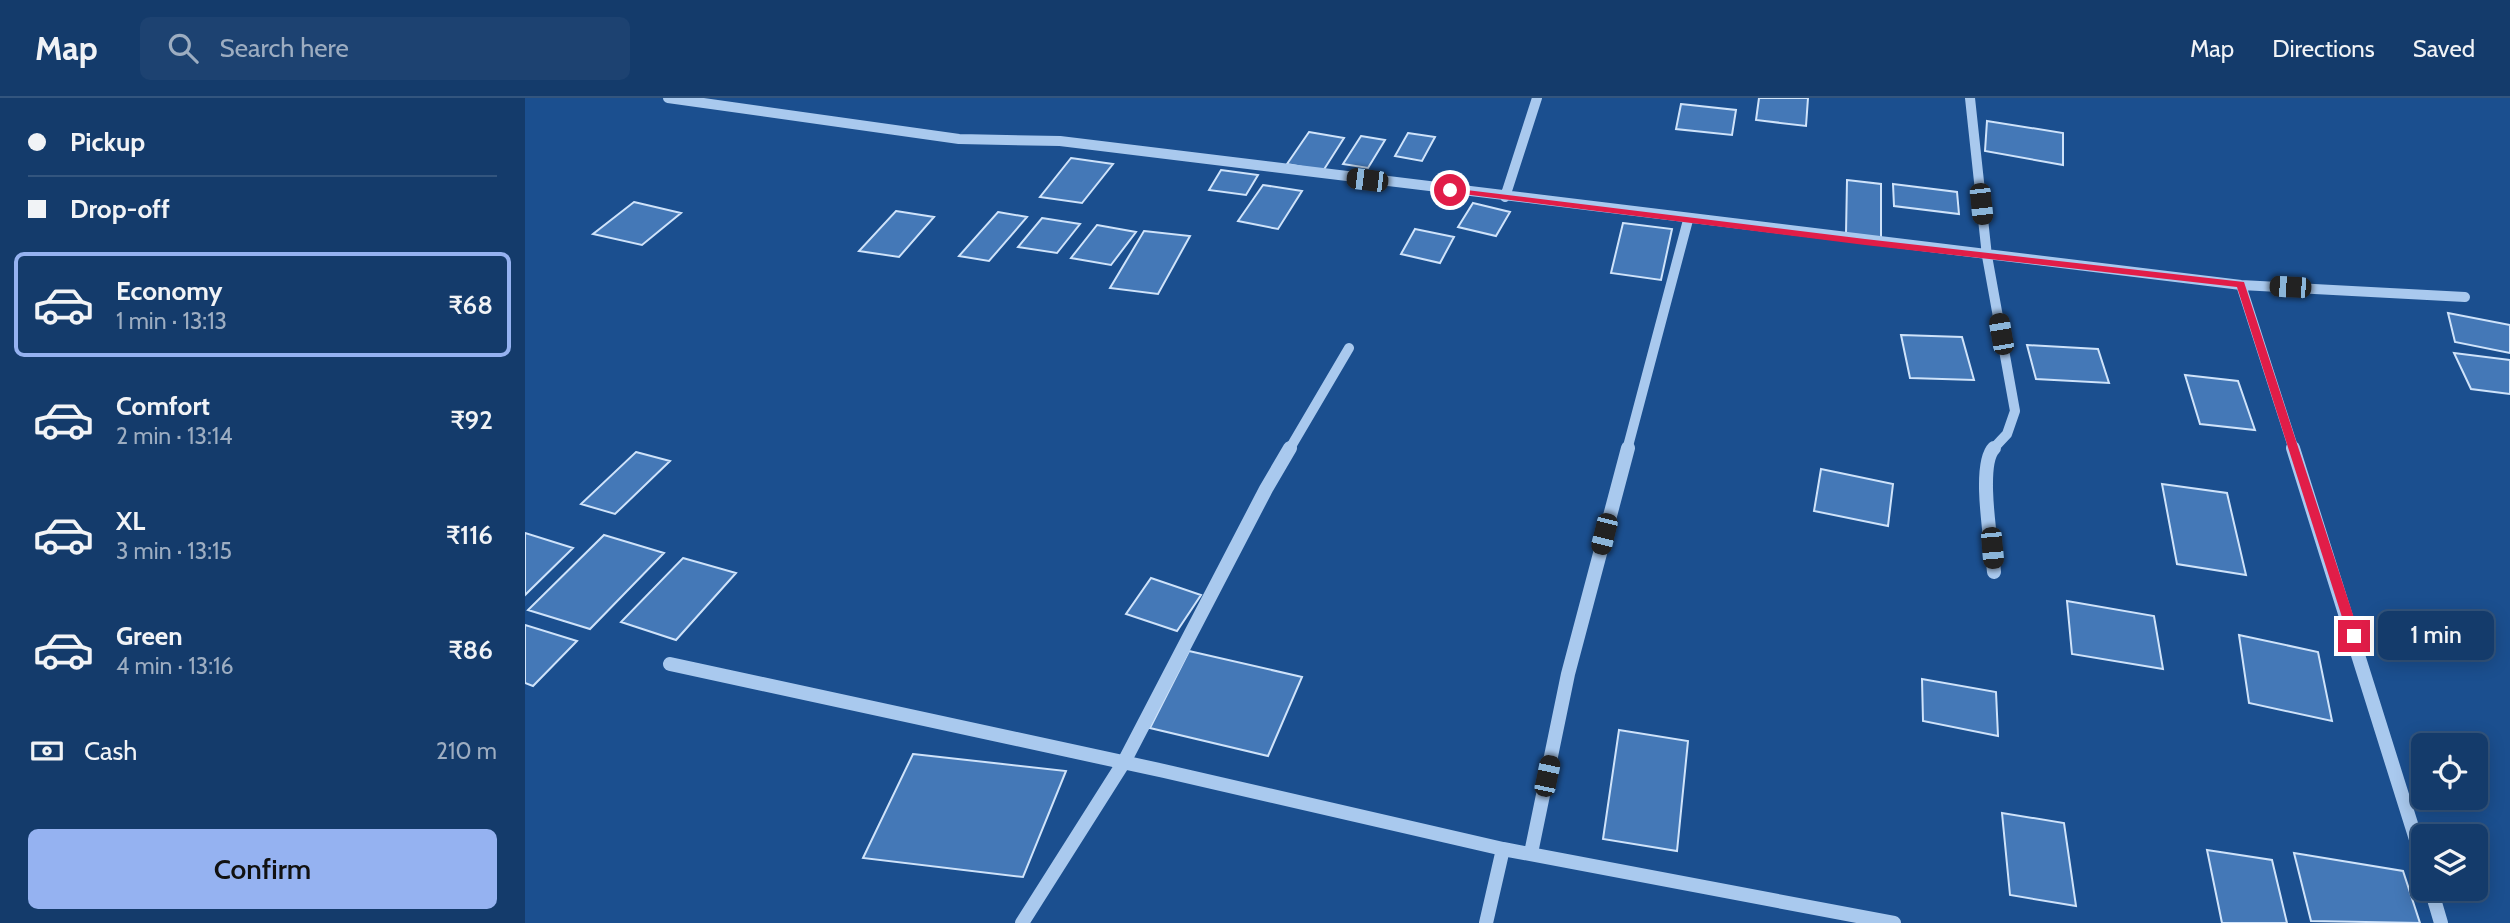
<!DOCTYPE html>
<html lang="en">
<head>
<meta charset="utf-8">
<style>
  :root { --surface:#143b6b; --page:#1d4271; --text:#f1f3f6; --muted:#9dadc1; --line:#33557e; --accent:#95b2f1 }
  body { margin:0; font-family:Cabin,sans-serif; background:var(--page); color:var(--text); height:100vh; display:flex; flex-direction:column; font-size:26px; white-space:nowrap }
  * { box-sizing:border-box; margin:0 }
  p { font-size:23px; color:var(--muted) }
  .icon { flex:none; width:38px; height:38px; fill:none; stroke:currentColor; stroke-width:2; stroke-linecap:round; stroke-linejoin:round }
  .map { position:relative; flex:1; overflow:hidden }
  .details { display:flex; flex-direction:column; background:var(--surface); width:525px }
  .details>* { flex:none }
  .guide { display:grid; align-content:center; height:154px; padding:0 28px; background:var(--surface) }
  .tools { position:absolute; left:1886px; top:635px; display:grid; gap:14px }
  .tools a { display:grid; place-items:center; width:77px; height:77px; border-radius:10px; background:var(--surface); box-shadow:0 4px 18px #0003,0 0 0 2px var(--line); font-size:35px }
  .end { position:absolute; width:32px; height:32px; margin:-16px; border:9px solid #e11d48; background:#fff; box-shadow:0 0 0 4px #fff }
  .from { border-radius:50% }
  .bubble { position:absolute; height:49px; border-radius:10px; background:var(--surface); box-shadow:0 4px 18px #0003,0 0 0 2px var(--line); font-size:23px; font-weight:600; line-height:49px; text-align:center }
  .car { position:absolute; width:21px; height:42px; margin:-21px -10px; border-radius:9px; box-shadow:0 0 5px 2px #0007; background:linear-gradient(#222 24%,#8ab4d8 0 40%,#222 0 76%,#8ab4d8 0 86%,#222 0) }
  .guide b { display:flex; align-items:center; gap:24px; height:66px; font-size:26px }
  .guide b+b { border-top:2px solid var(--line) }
  .guide i { width:18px; height:18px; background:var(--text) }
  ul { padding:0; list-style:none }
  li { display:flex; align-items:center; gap:21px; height:105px; margin:0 14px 10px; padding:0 14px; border:4px solid transparent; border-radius:10px }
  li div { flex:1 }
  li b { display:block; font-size:26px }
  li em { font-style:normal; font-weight:600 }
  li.on { border-color:var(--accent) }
  li>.icon { width:63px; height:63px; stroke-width:1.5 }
  .pay { display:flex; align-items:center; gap:18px; height:77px; padding:0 28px; font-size:26px }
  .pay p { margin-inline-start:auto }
  .action { display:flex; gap:14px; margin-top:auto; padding:14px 28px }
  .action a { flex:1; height:80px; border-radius:10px; background:var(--accent); color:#111; font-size:28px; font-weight:600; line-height:80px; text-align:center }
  header { display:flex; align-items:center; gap:42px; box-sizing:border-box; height:98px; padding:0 35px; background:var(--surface); border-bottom:2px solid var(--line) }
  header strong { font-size:33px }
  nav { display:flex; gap:38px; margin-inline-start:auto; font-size:24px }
  .search { width:490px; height:63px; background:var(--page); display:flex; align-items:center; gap:18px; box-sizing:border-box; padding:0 24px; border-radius:10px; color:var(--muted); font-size:26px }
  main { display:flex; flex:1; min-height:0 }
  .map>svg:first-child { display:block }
</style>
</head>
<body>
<header>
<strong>Map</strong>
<div class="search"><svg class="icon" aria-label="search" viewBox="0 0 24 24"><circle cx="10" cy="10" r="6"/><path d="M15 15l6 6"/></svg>Search here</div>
<nav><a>Map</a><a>Directions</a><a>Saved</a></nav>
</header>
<main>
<section class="details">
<div class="guide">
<b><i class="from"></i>Pickup</b>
<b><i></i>Drop-off</b>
</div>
<ul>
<li class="on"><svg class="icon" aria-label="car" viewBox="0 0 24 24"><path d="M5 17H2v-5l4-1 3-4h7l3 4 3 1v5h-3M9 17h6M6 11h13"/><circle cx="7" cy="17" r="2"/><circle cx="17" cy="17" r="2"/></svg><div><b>Economy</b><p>1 min · 13:13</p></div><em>₹68</em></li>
<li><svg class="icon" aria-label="car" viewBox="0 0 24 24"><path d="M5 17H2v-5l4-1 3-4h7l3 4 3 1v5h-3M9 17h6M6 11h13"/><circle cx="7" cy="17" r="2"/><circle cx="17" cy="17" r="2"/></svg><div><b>Comfort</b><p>2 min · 13:14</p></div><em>₹92</em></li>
<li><svg class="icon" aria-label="car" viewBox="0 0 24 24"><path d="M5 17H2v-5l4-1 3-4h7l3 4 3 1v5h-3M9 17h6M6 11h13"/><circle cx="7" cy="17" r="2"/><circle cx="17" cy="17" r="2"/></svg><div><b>XL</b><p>3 min · 13:15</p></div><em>₹116</em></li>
<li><svg class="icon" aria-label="car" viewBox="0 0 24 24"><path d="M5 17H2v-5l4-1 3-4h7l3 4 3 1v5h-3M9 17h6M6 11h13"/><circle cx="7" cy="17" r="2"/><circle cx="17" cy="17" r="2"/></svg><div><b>Green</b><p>4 min · 13:16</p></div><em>₹86</em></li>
</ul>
<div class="pay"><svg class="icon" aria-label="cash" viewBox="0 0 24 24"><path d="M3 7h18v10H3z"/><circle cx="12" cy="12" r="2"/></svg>Cash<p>210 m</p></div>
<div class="action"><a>Confirm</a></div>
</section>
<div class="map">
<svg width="1985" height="825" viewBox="0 0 1985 825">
  <rect width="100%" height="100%" fill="#1b4f8f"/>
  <path fill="#4478b7" stroke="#cfe3fa" stroke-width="2" d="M 1234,0 L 1283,0 L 1281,28 L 1231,22 Z
    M 1156,6 L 1211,12 L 1207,37 L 1151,31 Z
    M 1462,23 L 1538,35 L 1538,67 L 1460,53 Z
    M 784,34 L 819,40 L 798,73 L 762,66 Z
    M 883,35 L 910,39 L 897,63 L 870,58 Z
    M 836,38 L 860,42 L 843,70 L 818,66 Z
    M 546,60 L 588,66 L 557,105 L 515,99 Z
    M 696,72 L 733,77 L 721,97 L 684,92 Z
    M 1322,82 L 1356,86 L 1356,140 L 1321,136 Z
    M 1368,86 L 1432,94 L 1434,116 L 1369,108 Z
    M 738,87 L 777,93 L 753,131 L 713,123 Z
    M 109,104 L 156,115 L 117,147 L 68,136 Z
    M 948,105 L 985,114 L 971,138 L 933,129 Z
    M 371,113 L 409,119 L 374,159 L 334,153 Z
    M 473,114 L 502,119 L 464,163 L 434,158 Z
    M 517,120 L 555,126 L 532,155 L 493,149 Z
    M 1098,125 L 1147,131 L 1136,182 L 1086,175 Z
    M 572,127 L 611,134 L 586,167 L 546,160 Z
    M 890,131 L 929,139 L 915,165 L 876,156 Z
    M 619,133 L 665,138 L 633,196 L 585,190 Z
    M 1923,215 L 1985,227 L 1985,255 L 1930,244 Z
    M 1376,237 L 1437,239 L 1449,282 L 1385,280 Z
    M 1502,247 L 1573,251 L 1584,285 L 1511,281 Z
    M 1929,255 L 1985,262 L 1985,296 L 1946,291 Z
    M 1660,277 L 1713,283 L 1730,332 L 1675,326 Z
    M 111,354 L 145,363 L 90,416 L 56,406 Z
    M 1296,371 L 1368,386 L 1363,428 L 1289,413 Z
    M 1637,386 L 1702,395 L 1721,477 L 1652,466 Z
    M 0,435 L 48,450 L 0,497 Z
    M 79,437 L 139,455 L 65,531 L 3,512 Z
    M 158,460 L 211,475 L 151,542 L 96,524 Z
    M 626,480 L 676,497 L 652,533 L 601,516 Z
    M 1542,503 L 1629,518 L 1638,571 L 1547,556 Z
    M 0,527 L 52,543 L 8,588 L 0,585 Z
    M 1714,537 L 1793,554 L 1807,623 L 1724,605 Z
    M 664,553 L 777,579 L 743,658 L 625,630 Z
    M 1397,581 L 1471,594 L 1473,638 L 1398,623 Z
    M 1094,632 L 1163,643 L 1152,753 L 1078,741 Z
    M 388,656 L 541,673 L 498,779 L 338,760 Z
    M 1477,715 L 1539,725 L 1551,808 L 1485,797 Z
    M 1682,752 L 1747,762 L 1762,825 L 1697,825 Z
    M 1769,755 L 1878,773 L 1895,825 L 1786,823 Z"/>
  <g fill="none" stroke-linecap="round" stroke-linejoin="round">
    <path stroke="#a9c9ee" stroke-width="10" d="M 143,0 L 434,41 L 535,43 L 1716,187 L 1940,199
      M 1445,0 L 1462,158 L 1490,313 L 1482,336 L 1467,352
      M 980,99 L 1012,0
      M 1716,187 L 1769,352
      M 764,352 L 824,250
      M 1102,352 L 1163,122"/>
    <path stroke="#a9c9ee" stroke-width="14" d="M 1469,350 C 1452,367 1467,448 1469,474
      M 1768,350 L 1899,767
      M 145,566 L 639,673 L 978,751 L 1369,825
      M 1006,755 L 1043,576 L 1103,350
      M 1906,791 L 1916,825
      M 497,825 L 599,664 L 741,391 L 765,350
      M 961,825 L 978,751"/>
  </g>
  <path fill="#e11d48" d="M 925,90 L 1340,141 L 1719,184 L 1835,538 L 1833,542 L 1825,542 L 1823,538 L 1712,189 L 1340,147 L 922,94 L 920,92 Z"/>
</svg>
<div class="tools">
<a><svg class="icon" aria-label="locate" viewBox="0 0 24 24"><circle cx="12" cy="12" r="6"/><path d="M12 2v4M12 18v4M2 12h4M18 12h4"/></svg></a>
<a><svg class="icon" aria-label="layers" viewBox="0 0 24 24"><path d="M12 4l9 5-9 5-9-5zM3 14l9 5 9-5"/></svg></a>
</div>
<i class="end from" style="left:925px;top:92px"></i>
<i class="end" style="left:1829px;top:538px"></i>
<div class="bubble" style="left:1853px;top:513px;width:116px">1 min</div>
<i class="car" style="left:842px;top:82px;rotate:277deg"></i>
<i class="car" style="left:1456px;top:106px;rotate:174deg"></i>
<i class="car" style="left:1765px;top:189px;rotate:273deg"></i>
<i class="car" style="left:1476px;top:236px;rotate:350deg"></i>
<i class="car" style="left:1079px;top:436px;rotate:194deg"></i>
<i class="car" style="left:1467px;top:450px;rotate:175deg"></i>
<i class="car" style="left:1022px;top:678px;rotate:12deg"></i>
</div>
</main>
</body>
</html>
